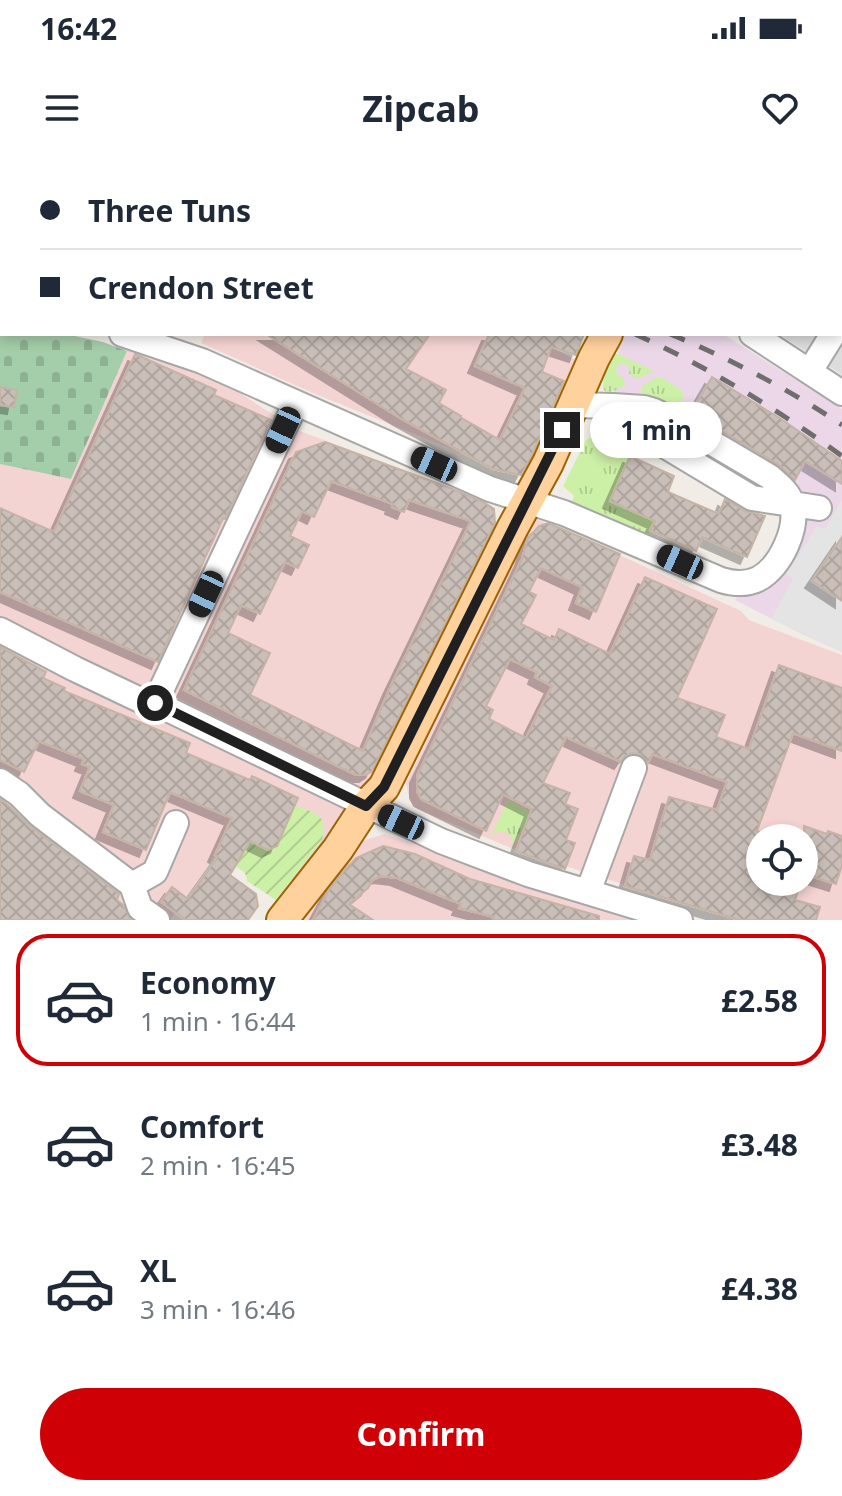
<!DOCTYPE html>
<html lang="en">
<head>
<meta charset="utf-8">
<style>
  :root { --surface:#fff; --page:#f2f2f3; --text:#1f2937; --muted:#747a83; --line:#e0e1e3; --accent:#d00007 }
  body { margin:0; font-family:"Noto Sans",sans-serif; background:var(--page); color:var(--text); height:100vh; display:flex; flex-direction:column; font-size:30px; white-space:nowrap }
  * { box-sizing:border-box; margin:0 }
  p { font-size:26px; color:var(--muted) }
  .icon { flex:none; width:44px; height:44px; fill:none; stroke:currentColor; stroke-width:2; stroke-linecap:round; stroke-linejoin:round }
  .map { position:relative; height:760px; overflow:hidden }
  .side { display:flex; flex-direction:column; background:var(--surface); flex:1 }
  .side>* { flex:none }
  .hud { position:absolute; left:0px; top:0px; width:842px; height:176px; box-shadow:0 4px 12px #0003; display:grid; align-content:center; height:176px; padding:0 40px; background:var(--surface) }
  .tools { position:absolute; left:746px; top:664px; display:grid; gap:16px }
  .tools a { display:grid; place-items:center; width:72px; height:72px; border-radius:50%; background:var(--surface); box-shadow:0 4px 12px #0003; font-size:40px }
  .end { position:absolute; width:36px; height:36px; margin:-18px; border:10px solid #202020; background:#fff; box-shadow:0 0 0 4px #fff }
  .from { border-radius:50% }
  .bubble { position:absolute; height:56px; border-radius:28px; background:var(--surface); box-shadow:0 4px 12px #0003; font-size:26px; font-weight:700; line-height:56px; text-align:center }
  .car { position:absolute; width:24px; height:48px; margin:-24px -12px; border-radius:10px; box-shadow:0 0 6px 2px #0007; background:linear-gradient(#222 24%,#8ab4d8 0 40%,#222 0 76%,#8ab4d8 0 86%,#222 0) }
  .hud b { display:flex; align-items:center; gap:28px; height:76px; font-size:30px }
  .hud b+b { border-top:2px solid var(--line) }
  .hud i { width:20px; height:20px; background:var(--text) }
  ul { padding:14px 0 0; list-style:none }
  li { display:flex; align-items:center; gap:24px; height:132px; margin:0 16px 12px; padding:0 24px; border:4px solid transparent; border-radius:32px }
  li div { flex:1 }
  li b { display:block; font-size:30px }
  li em { font-style:normal; font-weight:700 }
  li.current { border-color:var(--accent) }
  li>.icon { width:72px; height:72px; stroke-width:1.5 }
  .cta { display:flex; gap:16px; margin-top:auto; padding:16px 40px }
  .cta a { flex:1; height:92px; border-radius:48px; background:var(--accent); color:#fff; font-size:32px; font-weight:700; line-height:92px; text-align:center }
  .status { display:flex; justify-content:space-between; align-items:center; height:56px; padding:0 40px; background:var(--surface); direction:ltr }
  .status svg { height:22px; fill:currentColor }
  header { display:flex; justify-content:space-between; align-items:center; height:104px; padding:0 40px; background:var(--surface); font-size:36px; font-weight:700 }
  .map>svg:first-child { display:block }
</style>
</head>
<body>
<div class="status"><b>16:42</b><svg viewBox="0 0 49 12"><path d="M0 12V9h3v3zM5 12V6h3v6zM10 12V3h3v9zM15 12V0h3v12zM26 1h20v11H26zM47 4h2v5h-2z"/></svg></div>
<header><svg class="icon" aria-label="menu" viewBox="0 0 24 24"><path d="M4 6h16M4 12h16M4 18h16"/></svg>Zipcab<svg class="icon" aria-label="heart" viewBox="0 0 24 24"><path d="M12 20l-8-8c-3-5 5-10 8-4 3-6 11-1 8 4z"/></svg></header>
<div class="map">
<svg width="842" height="760" viewBox="0 0 842 760">
  <defs>
    <pattern id="grass-tufts" width="24" height="20" patternUnits="userSpaceOnUse" patternTransform="scale(2)"><rect width="24" height="20" fill="#cdf0a7"/><path d="M3 7l-1-3M5 7V3M7 7l1-3M15 17l-1-3M17 17v-4M19 17l1-3" fill="none" stroke="#b0ce8f"/></pattern>
    <pattern id="cemetery-stones" width="16" height="16" patternUnits="userSpaceOnUse" patternTransform="scale(2)"><rect width="16" height="16" fill="#a4cda9"/><path d="M2 7V4a2 2 0 0 1 4 0v3zM10 15v-3a2 2 0 0 1 4 0v3z" fill="#8db091"/></pattern>
    <pattern id="garden-furrows" width="10" height="10" patternUnits="userSpaceOnUse" patternTransform="scale(2)"><rect width="10" height="10" fill="#cdf0a7"/><path d="M-1 1l2-2M0 10L10 0M9 11l2-2" fill="none" stroke="#b0ce8f"/></pattern>
    <pattern id="building-cross-hatch" width="8" height="8" patternUnits="userSpaceOnUse" patternTransform="scale(2)"><rect width="8" height="8" fill="#cabfb8"/><path d="M0 0l8 8M0 8l8-8" fill="none" stroke="#ada49e"/></pattern>
    <filter id="shadow"><feDropShadow dx="-7" dy="7" stdDeviation="0" flood-color="#0004"/></filter>
  </defs>
  <rect width="100%" height="100%" fill="#f1ede6"/>
  <path fill="#dedddd" d="M 0,0 L 106,0 L 110,2 L 2,2 L 2,140 L 0,140 Z
    M 453,0 L 685,0 L 684,2 L 453,2 Z
    M 818,0 L 842,0 L 842,215 L 779,174 L 840,174 L 840,2 L 817,2 Z"/>
  <path fill="#f4d4d3" fill-rule="evenodd" d="M 145,174 L 148,174 L 297,270 L 463,332 L 489,345 L 495,370 L 369,628 L 297,723 L 220,682 L 211,702 L 170,760 L 0,760 L 0,304 L 71,319 L 127,191 Z
    M 205,174 L 529,174 L 553,183 L 553,188 L 577,201 L 542,278 L 519,316 L 315,234 L 201,183 Z
    M 534,358 L 626,398 L 741,451 L 749,460 L 842,495 L 842,760 L 736,760 L 521,692 L 417,649 L 410,641 L 406,623 ZM 760,678 L 804,678 L 804,722 L 760,722 Z
    M 384,674 L 655,760 L 299,760 L 340,704 L 363,681 Z"/>
  <path fill="#ebd7e8" d="M 622,174 L 723,174 L 842,249 L 842,492 L 800,473 L 735,440 L 783,369 L 775,349 L 742,339 L 609,268 L 620,178 Z"/>
  <path fill="url(#grass-tufts)" d="M 614,194 L 618,194 L 654,211 L 637,219 L 629,214 L 630,208 L 627,205 L 620,203 L 616,209 L 618,216 L 623,217 L 625,225 C 589,247 606,210 614,194 Z
    M 661,217 L 681,230 L 684,237 L 682,242 L 674,245 L 641,233 L 642,226 L 655,218 Z
    M 609,268 L 629,279 L 635,287 L 610,340 L 655,361 L 648,376 L 571,345 L 574,336 L 563,326 L 586,280 Z
    M 508,640 L 531,652 L 512,689 C 515,678 510,671 498,671 L 490,678 Z"/>
  <path fill="url(#cemetery-stones)" d="M 0,164 L 2,164 L 2,174 L 65,174 L 103,182 L 127,191 L 71,319 L 0,304 Z"/>
  <path fill="url(#garden-furrows)" d="M 295,645 C 314,653 330,655 322,680 L 276,740 L 247,721 C 247,712 242,711 235,706 L 250,681 L 268,690 L 277,686 Z"/>
  <path fill="#e4e4e4" d="M 841,341 L 842,342 L 842,491 L 771,459 L 793,419 L 786,414 L 817,366 L 825,369 Z"/>
  <path fill="url(#building-cross-hatch)" stroke="#c5b3a6" stroke-width="2" fill-rule="evenodd" filter="url(#shadow)" d="M 266,174 L 430,174 L 406,209 L 446,230 L 439,243 L 461,256 L 460,257 L 500,280 L 525,228 L 475,206 L 489,174 L 584,174 L 576,195 L 551,187 L 542,212 L 564,221 L 532,295 L 521,315 L 493,309 L 400,258 Z
    M 135,194 L 216,230 L 214,235 L 271,260 L 225,359 L 223,358 L 158,502 L 0,432 L 0,348 L 54,372 Z
    M 712,217 L 781,259 L 842,301 L 842,324 L 805,301 L 795,320 L 778,304 L 691,253 Z
    M 0,227 L 17,230 L 14,247 L 0,245 Z
    M 325,282 L 450,328 L 485,343 L 494,349 L 495,363 L 372,611 L 366,615 L 356,615 L 184,530 L 296,292 ZM 331,321 L 393,344 L 392,347 L 404,352 L 409,340 L 471,361 L 390,528 L 363,591 L 250,535 L 270,493 L 228,473 L 241,445 L 260,454 L 285,402 L 298,408 L 309,385 L 290,376 L 302,351 L 314,357 Z
    M 630,296 L 674,316 L 668,332 L 719,354 L 725,339 L 745,351 L 765,356 L 747,397 L 702,377 L 696,391 L 650,370 L 655,361 L 610,341 Z
    M 548,363 L 620,394 L 596,452 L 576,443 L 582,427 L 541,408 L 529,432 L 536,435 L 521,464 L 554,480 L 559,469 L 610,494 L 645,417 L 717,449 L 677,538 L 725,555 L 716,577 L 749,589 L 779,505 L 842,528 L 842,591 L 793,573 L 757,671 L 760,672 L 760,722 L 801,722 L 795,740 L 820,747 L 816,760 L 740,760 L 625,726 L 634,696 L 650,700 L 669,637 L 717,650 L 727,622 L 652,594 L 648,603 L 640,594 L 632,593 L 625,596 L 621,602 L 566,577 L 543,623 L 570,633 L 565,644 L 578,649 L 566,680 L 575,683 L 565,709 L 516,691 L 532,649 L 503,634 L 486,671 L 421,639 L 417,631 L 417,616 L 522,399 L 528,378 L 539,366 ZM 510,499 L 537,512 L 535,517 L 552,526 L 526,578 L 489,559 L 493,550 L 486,546 Z
    M 842,377 L 842,441 L 812,421 Z
    M 0,487 L 46,512 L 43,518 L 65,528 L 64,531 L 190,583 L 186,593 L 250,620 L 252,616 L 298,638 L 277,686 L 268,690 L 250,681 L 230,715 L 256,734 L 258,746 L 248,760 L 186,760 L 161,742 L 172,727 L 188,739 L 218,697 L 215,695 L 232,658 L 170,632 L 146,690 L 103,672 L 114,645 L 80,631 L 90,607 L 82,604 L 84,599 L 39,581 L 24,612 L 0,600 Z
    M 0,639 L 9,646 L 31,667 L 119,734 L 117,740 L 123,745 L 131,760 L 0,760 Z
    M 804,666 L 827,674 L 828,671 L 842,676 L 842,705 L 836,724 L 804,714 Z
    M 383,686 L 415,694 L 470,719 L 599,756 L 599,760 L 493,760 L 494,757 L 459,748 L 461,744 L 397,718 L 380,716 L 372,720 L 368,728 L 349,744 L 373,760 L 313,760 L 329,730 L 345,710 L 356,698 Z"/>
  <g fill="none" stroke-linecap="round" stroke-linejoin="round">
    <defs>
      <path id="minor" d="M 291,0 L 297,2
        M 747,0 L 748,2
        M 413,2 L 413,0
        M 438,2 L 438,0
        M 840,129 L 842,130
        M 0,152 L 2,152
        M 122,174 L 202,201 L 490,329 L 564,353 L 721,420 C 734,424 746,425 758,419 C 781,407 800,366 791,341 C 787,331 778,324 770,317 L 675,261 L 654,251 L 644,248 L 613,246 L 574,245
        M 752,174 L 842,233
        M 810,211 L 833,174
        M 602,248 L 752,338 L 819,348
        M 0,470 L 75,509 L 138,539 L 155,543 L 441,681 L 528,714 L 680,760
        M 155,543 L 296,243
        M 0,621 L 19,634 L 40,655 L 132,725 L 140,748 L 157,760
        M 132,725 L 155,712 L 176,663
        M 588,732 L 634,608"/>
      <path id="major" d="M 700,2 L 701,0
        M 282,760 L 338,689 L 366,646 L 384,627 L 388,619 L 512,369 L 548,303 L 594,198 L 607,174"/>
    </defs>
    <use href="#minor" stroke="#a7a7a7" stroke-width="28"/>
    <use href="#major" stroke="#9c6300" stroke-width="34"/>
    <use href="#minor" stroke="#fff" stroke-width="24"/>
    <use href="#major" stroke="#ffd19d" stroke-width="30"/>
    <path stroke="#6e6e6e" stroke-width="5" stroke-dasharray="16 16" stroke-linecap="butt" d="M 157,0 L 163,2
      M 188,0 L 194,2
      M 635,174 C 708,207 777,249 842,296
      M 670,174 C 727,197 790,230 842,265"/>
  </g>
  <g fill="none" stroke-linecap="round" stroke-linejoin="round">
    <path stroke="#202020" stroke-width="10" d="M 155,543 L 366,646 L 384,627 L 388,619 L 562,270"/>
  </g>
</svg>
<div class="tools">
<a><svg class="icon" aria-label="locate" viewBox="0 0 24 24"><circle cx="12" cy="12" r="6"/><path d="M12 2v4M12 18v4M2 12h4M18 12h4"/></svg></a>
</div>
<i class="end from" style="left:155px;top:543px"></i>
<i class="end" style="left:562px;top:270px"></i>
<div class="bubble" style="left:590px;top:242px;width:132px">1 min</div>
<i class="car" style="left:283px;top:270px;rotate:205deg"></i>
<i class="car" style="left:434px;top:304px;rotate:294deg"></i>
<i class="car" style="left:680px;top:402px;rotate:294deg"></i>
<i class="car" style="left:206px;top:434px;rotate:205deg"></i>
<i class="car" style="left:401px;top:662px;rotate:295deg"></i>
<div class="hud">
<b><i class="from"></i>Three Tuns</b>
<b><i></i>Crendon Street</b>
</div>
</div>
<section class="side">
<ul>
<li class="current"><svg class="icon" aria-label="car" viewBox="0 0 24 24"><path d="M5 17H2v-5l4-1 3-4h7l3 4 3 1v5h-3M9 17h6M6 11h13"/><circle cx="7" cy="17" r="2"/><circle cx="17" cy="17" r="2"/></svg><div><b>Economy</b><p>1 min · 16:44</p></div><em>£2.58</em></li>
<li><svg class="icon" aria-label="car" viewBox="0 0 24 24"><path d="M5 17H2v-5l4-1 3-4h7l3 4 3 1v5h-3M9 17h6M6 11h13"/><circle cx="7" cy="17" r="2"/><circle cx="17" cy="17" r="2"/></svg><div><b>Comfort</b><p>2 min · 16:45</p></div><em>£3.48</em></li>
<li><svg class="icon" aria-label="car" viewBox="0 0 24 24"><path d="M5 17H2v-5l4-1 3-4h7l3 4 3 1v5h-3M9 17h6M6 11h13"/><circle cx="7" cy="17" r="2"/><circle cx="17" cy="17" r="2"/></svg><div><b>XL</b><p>3 min · 16:46</p></div><em>£4.38</em></li>
</ul>
<div class="cta"><a>Confirm</a></div>
</section>
</body>
</html>
